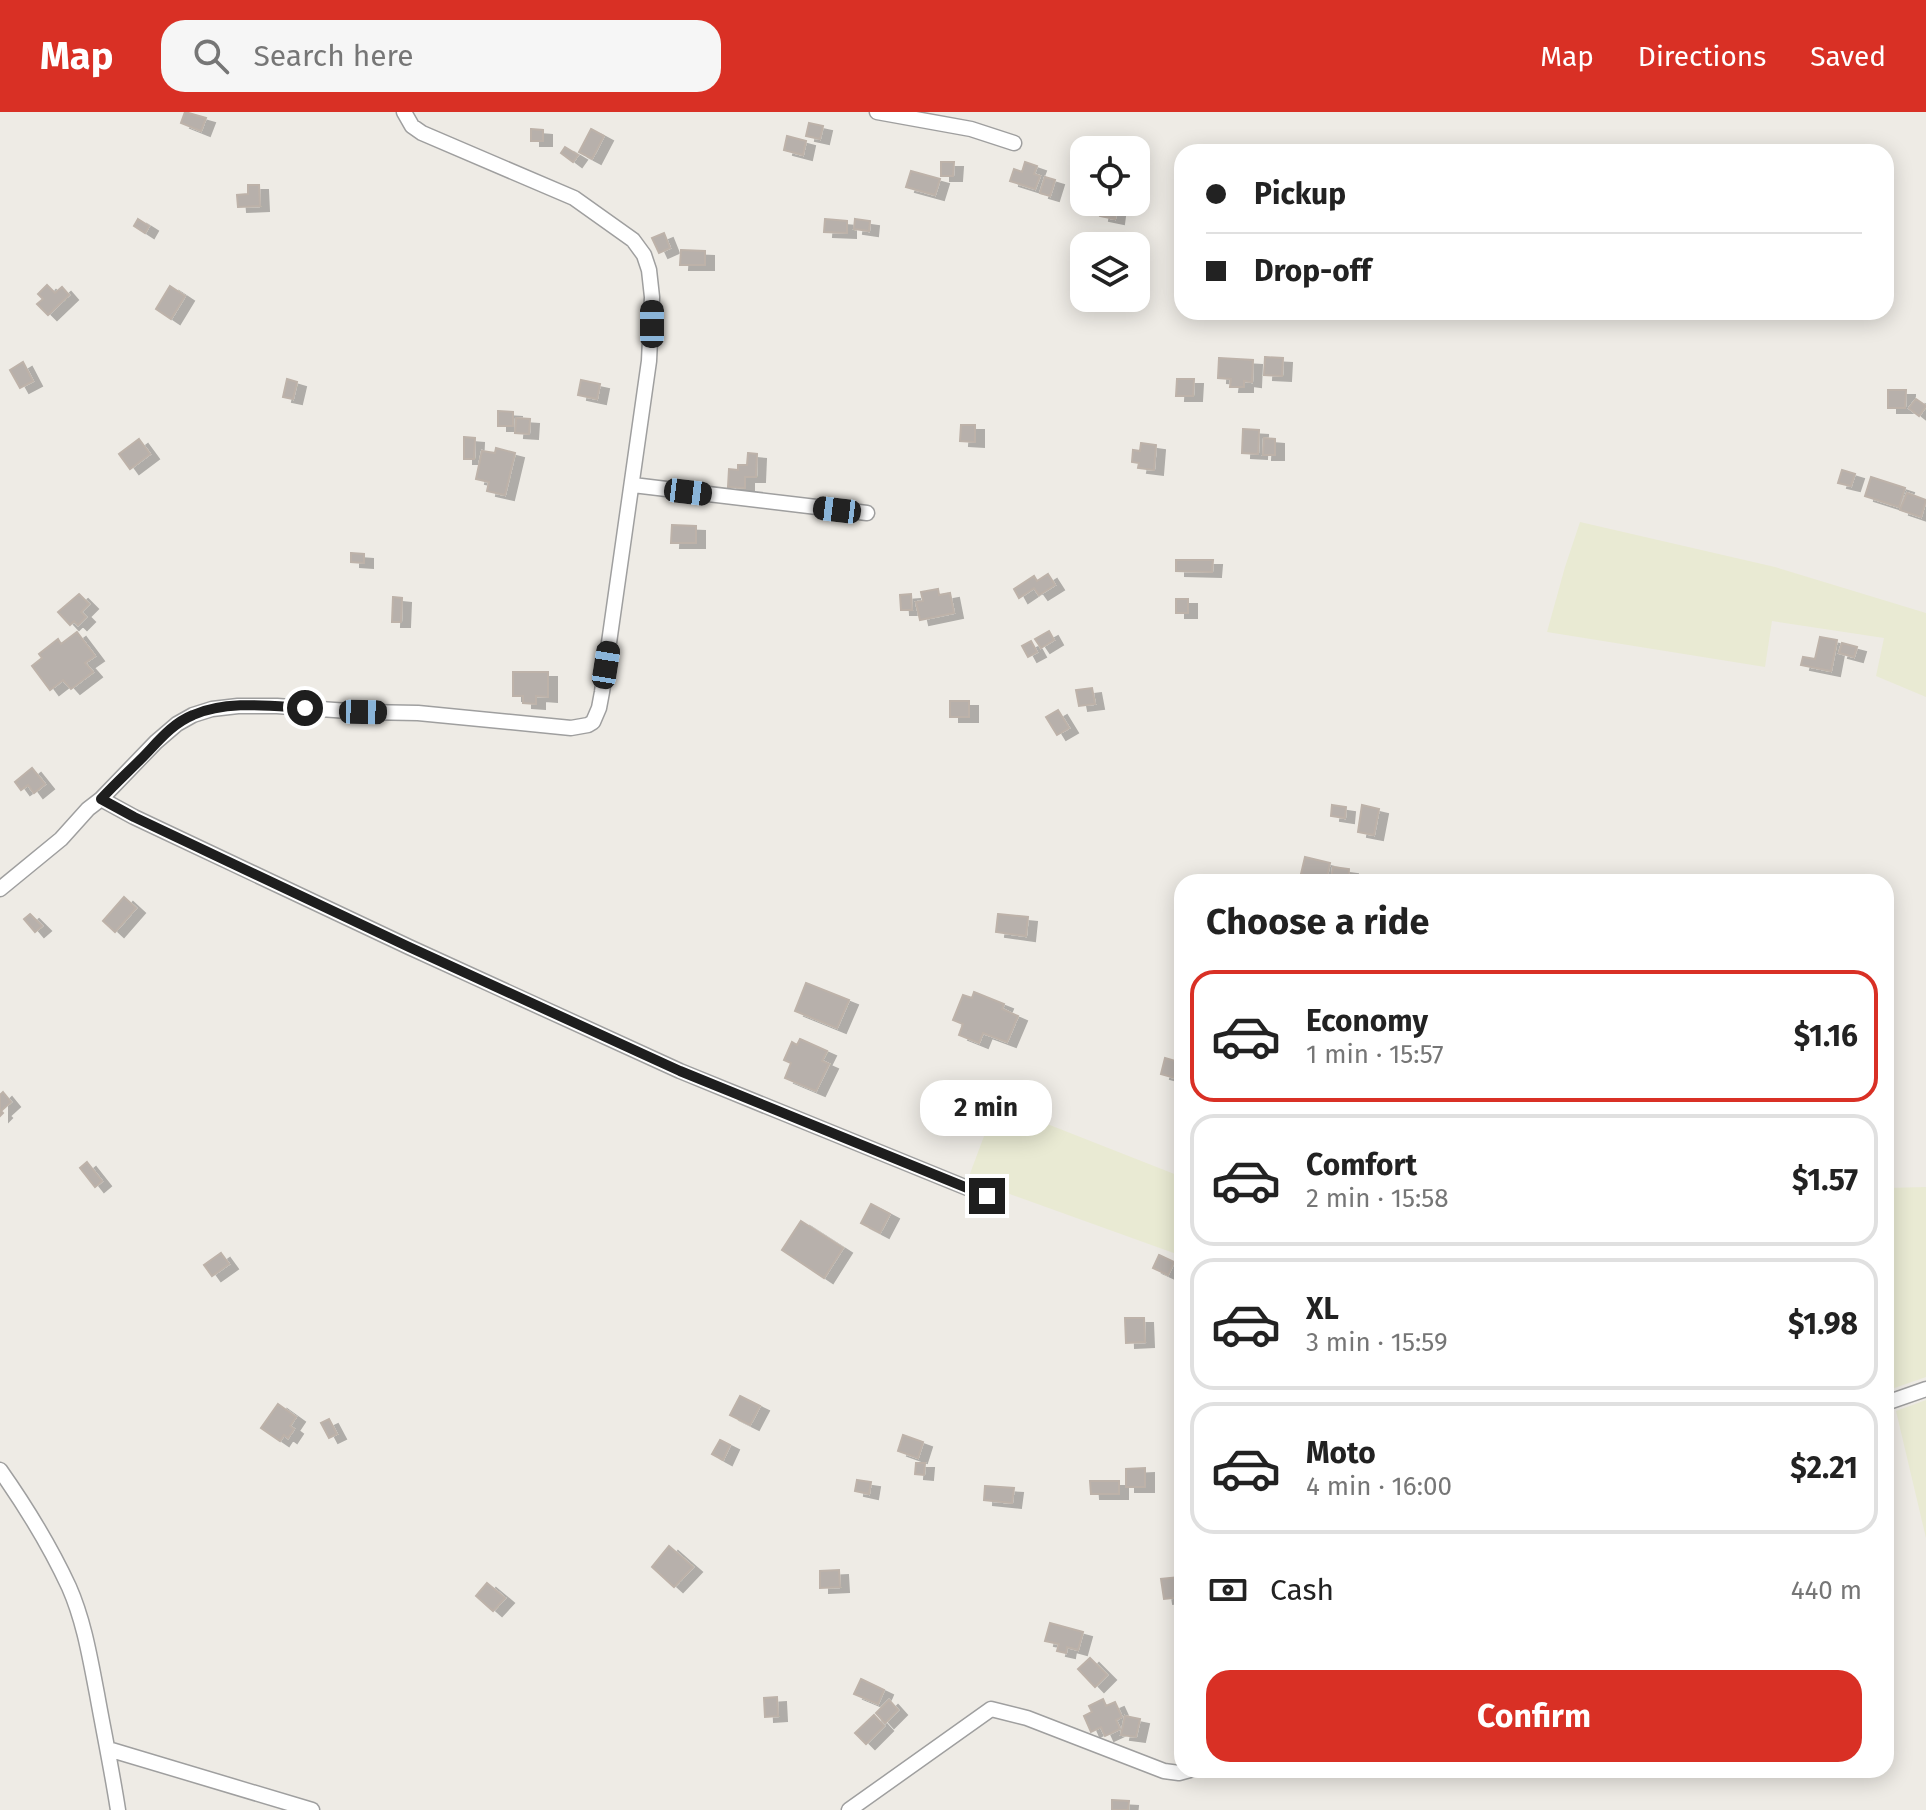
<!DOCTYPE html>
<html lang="en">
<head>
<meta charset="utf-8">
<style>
  :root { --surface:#fff; --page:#f6f6f6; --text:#222; --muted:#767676; --line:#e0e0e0; --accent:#d93025 }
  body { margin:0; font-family:"Fira Sans",sans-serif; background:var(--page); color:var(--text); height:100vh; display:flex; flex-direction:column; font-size:30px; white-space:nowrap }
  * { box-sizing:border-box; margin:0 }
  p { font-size:26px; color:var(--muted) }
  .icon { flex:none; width:44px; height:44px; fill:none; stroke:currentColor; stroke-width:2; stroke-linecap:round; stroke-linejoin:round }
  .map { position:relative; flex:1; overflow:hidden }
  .drawer { position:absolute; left:1174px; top:762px; width:720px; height:904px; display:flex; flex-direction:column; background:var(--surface); border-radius:24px; box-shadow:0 4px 20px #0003 }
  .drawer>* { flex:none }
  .hud { position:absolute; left:1174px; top:32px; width:720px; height:176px; border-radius:24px; box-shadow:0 4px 20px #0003; display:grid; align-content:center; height:176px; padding:0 32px; background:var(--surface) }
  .buttons { position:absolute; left:1070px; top:24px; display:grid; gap:16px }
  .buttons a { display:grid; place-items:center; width:80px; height:80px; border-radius:16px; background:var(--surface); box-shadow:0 4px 20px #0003; font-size:40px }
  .end { position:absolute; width:36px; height:36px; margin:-18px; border:10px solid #1e1e1e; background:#fff; box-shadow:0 0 0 4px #fff }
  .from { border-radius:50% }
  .bubble { position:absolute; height:56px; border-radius:24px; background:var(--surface); box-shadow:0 4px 20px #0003; font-size:26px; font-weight:700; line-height:56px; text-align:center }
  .car { position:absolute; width:24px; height:48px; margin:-24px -12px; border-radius:10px; box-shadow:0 0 6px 2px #0007; background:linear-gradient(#222 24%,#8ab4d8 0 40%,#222 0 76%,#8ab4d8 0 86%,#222 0) }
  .hud b { display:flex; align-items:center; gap:28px; height:76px; font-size:30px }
  .hud b+b { border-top:2px solid var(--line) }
  .hud i { width:20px; height:20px; background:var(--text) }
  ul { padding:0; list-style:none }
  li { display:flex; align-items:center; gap:24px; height:132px; margin:0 16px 12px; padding:0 16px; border:4px solid var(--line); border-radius:24px }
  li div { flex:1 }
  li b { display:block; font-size:30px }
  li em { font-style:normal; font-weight:700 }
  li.on { border-color:var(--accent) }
  li>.icon { width:72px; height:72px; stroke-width:1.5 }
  h2 { padding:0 32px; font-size:36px; line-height:96px }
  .pay { display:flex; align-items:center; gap:20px; height:88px; padding:0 32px; font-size:30px }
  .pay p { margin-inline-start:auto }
  .action { display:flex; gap:16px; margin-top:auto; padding:16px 32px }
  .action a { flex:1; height:92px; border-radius:24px; background:var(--accent); color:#fff; font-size:32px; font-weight:700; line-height:92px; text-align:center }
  header { display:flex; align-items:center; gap:48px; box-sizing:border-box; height:112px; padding:0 40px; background:var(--accent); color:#fff }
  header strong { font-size:38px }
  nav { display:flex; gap:44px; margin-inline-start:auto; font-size:28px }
  .search { width:560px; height:72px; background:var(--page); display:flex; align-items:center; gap:20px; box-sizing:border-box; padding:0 28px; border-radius:24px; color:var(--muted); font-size:30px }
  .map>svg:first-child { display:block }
</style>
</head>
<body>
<header>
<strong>Map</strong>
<div class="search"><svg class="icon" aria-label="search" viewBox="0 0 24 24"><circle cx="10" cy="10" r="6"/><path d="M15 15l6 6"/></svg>Search here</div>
<nav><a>Map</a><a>Directions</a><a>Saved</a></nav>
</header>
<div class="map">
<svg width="1926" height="1698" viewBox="0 0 1926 1698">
  <defs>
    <filter id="shadow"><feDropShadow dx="9" dy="5" stdDeviation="0" flood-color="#0004"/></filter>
  </defs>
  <rect width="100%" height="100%" fill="#eeebe5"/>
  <path fill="#e9ead3" d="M 1580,410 L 1775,455 L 1926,501 L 1926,585 L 1876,564 L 1884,526 L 1772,509 L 1765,555 L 1547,520 L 1565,455 Z
    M 996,992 L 1182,1065 L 1182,1144 L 968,1067 Z
    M 1926,1075 L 1926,1265 L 1886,1279 L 1886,1076 Z
    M 1926,1288 L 1926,1426 L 1896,1299 Z"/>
  <path fill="#b7b0ab" stroke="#bdb2a9" stroke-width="2" filter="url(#shadow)" d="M 185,0 L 206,6 L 201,19 L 181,11 Z
    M 809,11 L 823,14 L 820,27 L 806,24 Z
    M 531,17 L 543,18 L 543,29 L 531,29 Z
    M 591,17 L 604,24 L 592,47 L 579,40 Z
    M 787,24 L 806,29 L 803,43 L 784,38 Z
    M 565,35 L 578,43 L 573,50 L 561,41 Z
    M 941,50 L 954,50 L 953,64 L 941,64 Z
    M 1025,50 L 1037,54 L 1034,62 L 1040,64 L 1035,77 L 1010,69 L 1014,57 L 1022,60 Z
    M 911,59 L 940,67 L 935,83 L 906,75 Z
    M 1045,65 L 1055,68 L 1050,84 L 1040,81 Z
    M 248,73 L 259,73 L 260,94 L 238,95 L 237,83 L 248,82 Z
    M 1102,90 L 1117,92 L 1115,107 L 1100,104 Z
    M 138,107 L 149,114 L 145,121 L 134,114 Z
    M 825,107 L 847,109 L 847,121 L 824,120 Z
    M 855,107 L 870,109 L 869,119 L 854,117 Z
    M 664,121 L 670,136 L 659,141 L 652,126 Z
    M 681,138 L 705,139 L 705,153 L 680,153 Z
    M 47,173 L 55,181 L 62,175 L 69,183 L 48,203 L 37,192 L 43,187 L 38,182 Z
    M 170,174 L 185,184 L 171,207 L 156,197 Z
    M 1265,245 L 1283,246 L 1282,264 L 1264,263 Z
    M 1219,246 L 1253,248 L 1252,270 L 1244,269 L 1244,275 L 1230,275 L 1231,267 L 1218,266 Z
    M 23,250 L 33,269 L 20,276 L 10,258 Z
    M 287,267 L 297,270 L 293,287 L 283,285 Z
    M 1177,267 L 1194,267 L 1193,284 L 1176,284 Z
    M 581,268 L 600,272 L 597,287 L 578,283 Z
    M 1888,278 L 1906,278 L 1905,296 L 1888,296 Z
    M 1916,287 L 1926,294 L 1919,304 L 1909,296 Z
    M 498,299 L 513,300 L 513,314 L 498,314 Z
    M 516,306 L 530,307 L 529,322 L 515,321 Z
    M 961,313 L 975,313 L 975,330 L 960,329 Z
    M 1243,317 L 1259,318 L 1258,342 L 1242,341 Z
    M 464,325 L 475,326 L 474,347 L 464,347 Z
    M 1264,326 L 1275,327 L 1275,343 L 1263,343 Z
    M 139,327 L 150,342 L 130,357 L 119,342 Z
    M 1141,331 L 1156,333 L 1154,358 L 1138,356 L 1139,351 L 1132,350 L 1133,338 L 1140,339 Z
    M 496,336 L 515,341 L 505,383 L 487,379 L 489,370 L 476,367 L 482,339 L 495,341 Z
    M 748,341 L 757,342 L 756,365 L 745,365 L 745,376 L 728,375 L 729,357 L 738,358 L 738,353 L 747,353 Z
    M 1842,358 L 1855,362 L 1851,374 L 1838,371 Z
    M 1871,365 L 1905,376 L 1899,395 L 1865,384 Z
    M 1907,381 L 1926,388 L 1921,405 L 1900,398 Z
    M 672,413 L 696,414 L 696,431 L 671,431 Z
    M 351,441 L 364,442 L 364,451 L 351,450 Z
    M 1176,448 L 1213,448 L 1212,460 L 1176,459 Z
    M 1048,462 L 1055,473 L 1039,483 L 1034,476 L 1019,486 L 1014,477 L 1034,464 L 1037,469 Z
    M 938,477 L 939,483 L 950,481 L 954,501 L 920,508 L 916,490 L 923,489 L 921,480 Z
    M 79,482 L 89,492 L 81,500 L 86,505 L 78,513 L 74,509 L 70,513 L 58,500 Z
    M 911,482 L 912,498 L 901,498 L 900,483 Z
    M 393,485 L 402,486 L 401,510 L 392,510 Z
    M 1176,487 L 1188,487 L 1188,501 L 1176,501 Z
    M 1049,519 L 1054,528 L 1041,536 L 1035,527 Z
    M 77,520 L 95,544 L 85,551 L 93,560 L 71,577 L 63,568 L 50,578 L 32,554 L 42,546 L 39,542 L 58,527 L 61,532 Z
    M 1820,525 L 1837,528 L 1831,559 L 1801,553 L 1803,545 L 1815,547 Z
    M 1031,529 L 1037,540 L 1028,545 L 1022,534 Z
    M 1842,531 L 1857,535 L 1854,545 L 1839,541 Z
    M 513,560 L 548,560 L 548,585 L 536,584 L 536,592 L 523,591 L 523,584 L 513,584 Z
    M 1092,576 L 1095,592 L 1079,594 L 1076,578 Z
    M 950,589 L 969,589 L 969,605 L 950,605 Z
    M 1058,598 L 1069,616 L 1057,623 L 1046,605 Z
    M 32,656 L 45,672 L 34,681 L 28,673 L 21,678 L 15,670 Z
    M 1332,693 L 1346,695 L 1345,706 L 1331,704 Z
    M 1362,693 L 1379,697 L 1374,723 L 1358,720 Z
    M 1305,745 L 1330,751 L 1326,768 L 1301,762 Z
    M 1333,755 L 1349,757 L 1348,770 L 1331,770 Z
    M 124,785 L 136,796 L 115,820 L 103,809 Z
    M 30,802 L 42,814 L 35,820 L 24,807 Z
    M 998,802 L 1028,805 L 1026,824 L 996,820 Z
    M 806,871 L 849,888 L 837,916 L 795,899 Z
    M 974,880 L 1004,892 L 1002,897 L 1018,904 L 1007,930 L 983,921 L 979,931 L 959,923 L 963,912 L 953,908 L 963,883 L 972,886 Z
    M 800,927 L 827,939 L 822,949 L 829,952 L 816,979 L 785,966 L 791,951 L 784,948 L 792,930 L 797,933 Z
    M 1165,946 L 1182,951 L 1182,968 L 1161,962 Z
    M 3,980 L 11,990 L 1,999 L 3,1001 L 0,1004 L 0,983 Z
    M 87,1050 L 102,1069 L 95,1075 L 80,1056 Z
    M 871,1092 L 890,1102 L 880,1121 L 861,1111 Z
    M 801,1109 L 843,1136 L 824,1166 L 782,1138 Z
    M 221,1141 L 229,1152 L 212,1164 L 204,1153 Z
    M 1159,1143 L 1174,1150 L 1168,1163 L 1153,1156 Z
    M 1125,1206 L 1144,1206 L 1145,1230 L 1126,1231 Z
    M 740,1284 L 760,1294 L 750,1313 L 730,1303 Z
    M 278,1292 L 296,1305 L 290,1314 L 294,1317 L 288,1326 L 284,1323 L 280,1329 L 261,1316 Z
    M 329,1307 L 337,1322 L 329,1326 L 321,1311 Z
    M 903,1323 L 923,1330 L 918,1346 L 898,1339 Z
    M 720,1328 L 730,1333 L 723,1348 L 712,1342 Z
    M 916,1351 L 925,1351 L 924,1363 L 915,1362 Z
    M 1145,1356 L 1145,1375 L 1126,1375 L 1126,1357 Z
    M 857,1368 L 871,1370 L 869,1382 L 855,1379 Z
    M 1090,1369 L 1119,1369 L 1119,1382 L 1091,1382 Z
    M 985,1374 L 1014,1376 L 1012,1391 L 984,1388 Z
    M 669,1434 L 693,1455 L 674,1475 L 652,1455 Z
    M 839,1458 L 840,1475 L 820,1476 L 820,1459 Z
    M 1179,1465 L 1181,1485 L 1164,1487 L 1161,1467 Z
    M 487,1471 L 505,1486 L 493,1499 L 476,1484 Z
    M 1050,1511 L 1083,1520 L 1078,1538 L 1067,1535 L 1066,1541 L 1057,1539 L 1059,1532 L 1045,1529 Z
    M 1090,1546 L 1107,1563 L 1095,1575 L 1078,1557 Z
    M 861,1567 L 884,1578 L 878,1592 L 854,1582 Z
    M 777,1585 L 778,1604 L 765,1605 L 764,1586 Z
    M 1103,1587 L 1106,1594 L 1115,1590 L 1122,1605 L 1116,1608 L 1120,1617 L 1105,1624 L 1101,1615 L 1091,1620 L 1084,1604 L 1092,1600 L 1089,1594 Z
    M 889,1588 L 898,1598 L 885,1611 L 876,1601 Z
    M 874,1603 L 884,1614 L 866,1632 L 855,1621 Z
    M 1125,1604 L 1140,1607 L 1136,1625 L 1121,1623 Z
    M 1112,1688 L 1129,1689 L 1128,1698 L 1112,1698 Z"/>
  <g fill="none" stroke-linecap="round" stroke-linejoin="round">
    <defs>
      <path id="street" d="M 877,0 L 971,17 L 1014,31
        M 633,373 L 867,401
        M 101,687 L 156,630 L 177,612 L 193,603 L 212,597 L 238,594 L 277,594 L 363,600 L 418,601 L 571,616 L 588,613 L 593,610 L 599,596 L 602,580 L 649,249 L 652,185 L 649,158 L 644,143 L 633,128 L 574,86 L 422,21 L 412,14 L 404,0
        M 0,777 L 61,727 L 88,697 L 101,687 L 134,705 L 409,835 L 680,959 L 987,1084
        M 1886,1291 L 1926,1277
        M 0,1358 C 26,1395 50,1434 69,1475 C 84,1509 90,1546 97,1582 C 104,1621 112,1659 118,1698
        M 108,1637 L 312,1698
        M 849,1698 L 991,1597 L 1027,1606 L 1164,1659 L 1179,1661 L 1190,1658"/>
    </defs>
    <use href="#street" stroke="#9f9f9f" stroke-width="17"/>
    <use href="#street" stroke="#fff" stroke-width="14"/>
  </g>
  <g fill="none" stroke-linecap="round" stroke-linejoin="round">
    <path stroke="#1e1e1e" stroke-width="10" d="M 305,596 C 270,594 227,588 193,603 C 171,612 157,631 141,647 C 128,660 114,673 101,687 L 134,705 L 409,835 L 680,959 L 987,1084"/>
  </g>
</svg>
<div class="buttons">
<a><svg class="icon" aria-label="locate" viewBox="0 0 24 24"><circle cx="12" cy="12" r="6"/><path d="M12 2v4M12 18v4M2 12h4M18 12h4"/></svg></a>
<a><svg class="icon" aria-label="layers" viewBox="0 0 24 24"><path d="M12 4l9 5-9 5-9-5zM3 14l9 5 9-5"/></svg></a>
</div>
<i class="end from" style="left:305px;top:596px"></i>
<i class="end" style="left:987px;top:1084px"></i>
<div class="bubble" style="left:920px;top:968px;width:132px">2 min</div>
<i class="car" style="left:652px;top:212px;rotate:0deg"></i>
<i class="car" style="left:688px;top:380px;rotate:97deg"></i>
<i class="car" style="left:837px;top:398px;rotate:277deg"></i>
<i class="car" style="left:606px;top:553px;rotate:9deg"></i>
<i class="car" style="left:363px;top:600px;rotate:91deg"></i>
<div class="hud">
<b><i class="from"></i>Pickup</b>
<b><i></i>Drop-off</b>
</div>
<section class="drawer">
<h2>Choose a ride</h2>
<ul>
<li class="on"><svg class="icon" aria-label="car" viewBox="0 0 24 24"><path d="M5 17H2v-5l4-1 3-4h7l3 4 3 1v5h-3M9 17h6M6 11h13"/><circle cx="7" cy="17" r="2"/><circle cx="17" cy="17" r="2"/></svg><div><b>Economy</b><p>1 min · 15:57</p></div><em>$1.16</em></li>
<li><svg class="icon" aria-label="car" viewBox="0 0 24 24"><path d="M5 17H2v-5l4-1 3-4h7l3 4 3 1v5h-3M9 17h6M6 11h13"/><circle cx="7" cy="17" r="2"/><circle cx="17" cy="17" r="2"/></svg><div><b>Comfort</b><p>2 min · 15:58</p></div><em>$1.57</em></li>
<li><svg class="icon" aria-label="car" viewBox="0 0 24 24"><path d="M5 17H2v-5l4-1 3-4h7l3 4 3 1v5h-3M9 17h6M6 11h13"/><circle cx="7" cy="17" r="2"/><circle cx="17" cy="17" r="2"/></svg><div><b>XL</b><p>3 min · 15:59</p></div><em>$1.98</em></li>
<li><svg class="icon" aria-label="car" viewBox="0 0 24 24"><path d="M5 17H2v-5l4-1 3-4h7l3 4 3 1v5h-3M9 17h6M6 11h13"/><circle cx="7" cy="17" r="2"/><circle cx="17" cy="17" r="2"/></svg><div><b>Moto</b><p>4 min · 16:00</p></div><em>$2.21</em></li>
</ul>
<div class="pay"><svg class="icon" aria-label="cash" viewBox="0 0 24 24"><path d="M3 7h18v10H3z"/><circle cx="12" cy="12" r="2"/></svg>Cash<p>440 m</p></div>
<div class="action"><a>Confirm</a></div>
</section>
</div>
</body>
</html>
